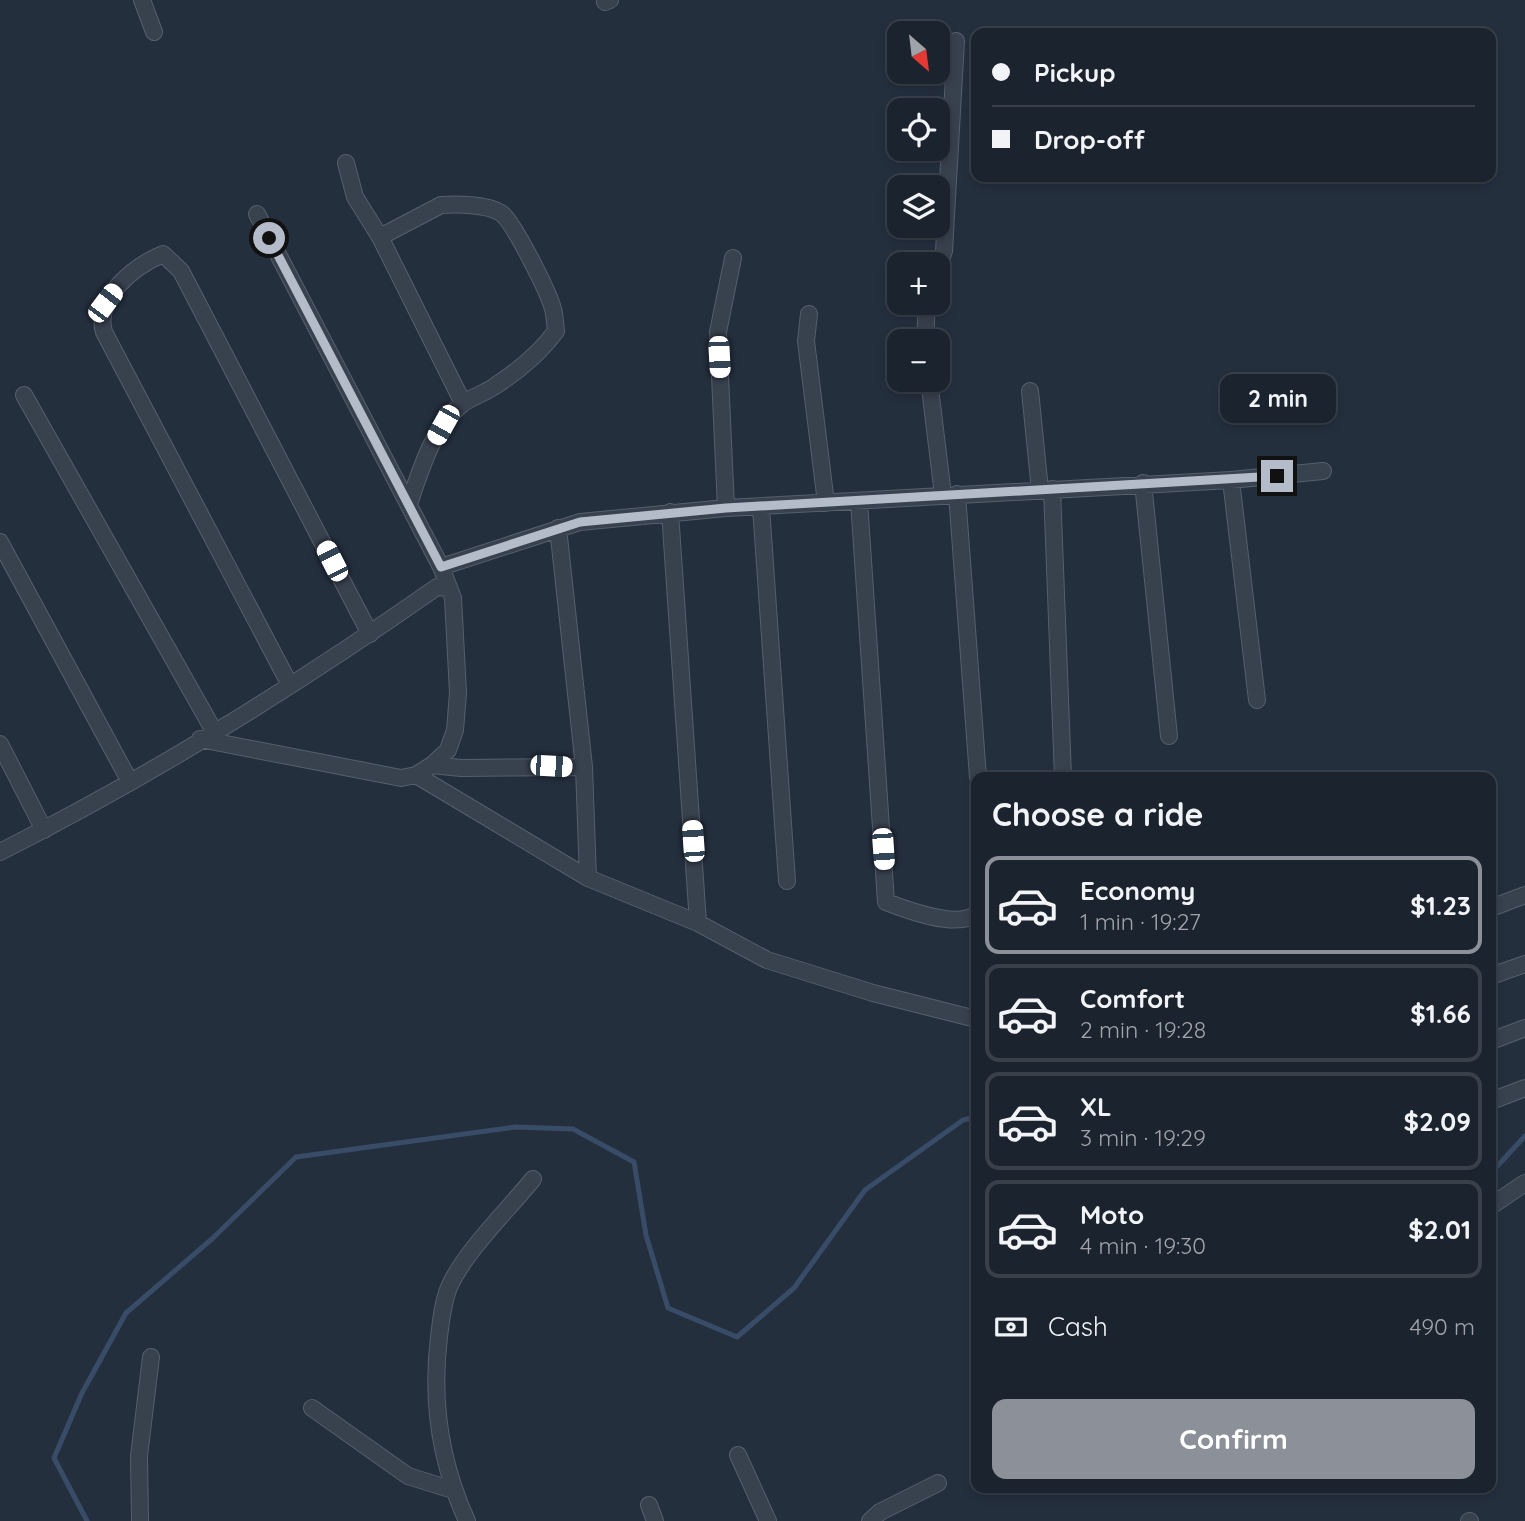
<!DOCTYPE html>
<html lang="en">
<head>
<meta charset="utf-8">
<style>
  :root { --surface:#1b232e; --page:#242b36; --text:#f1f3f6; --muted:#a0a4aa; --line:#39404a; --accent:#8c9099 }
  body { margin:0; font-family:Quicksand,sans-serif; background:var(--page); color:var(--text); height:100vh; display:flex; flex-direction:column; font-size:26px; white-space:nowrap }
  * { box-sizing:border-box; margin:0 }
  p { font-size:23px; color:var(--muted) }
  .icon { flex:none; width:38px; height:38px; fill:none; stroke:currentColor; stroke-width:2; stroke-linecap:round; stroke-linejoin:round }
  .map { position:relative; flex:1; overflow:hidden }
  .sheet { position:absolute; left:971px; top:772px; width:525px; height:721px; display:flex; flex-direction:column; background:var(--surface); border-radius:14px; box-shadow:0 4px 10px #0003,0 0 0 2px var(--line) }
  .sheet>* { flex:none }
  .top-card { position:absolute; left:971px; top:28px; width:525px; height:154px; border-radius:14px; box-shadow:0 4px 10px #0003,0 0 0 2px var(--line); display:grid; align-content:center; height:154px; padding:0 21px; background:var(--surface) }
  .needle { width:46px; rotate:152deg }
  .tools { position:absolute; left:887px; top:21px; display:grid; gap:14px }
  .tools a { display:grid; place-items:center; width:63px; height:63px; border-radius:14px; background:var(--surface); box-shadow:0 4px 10px #0003,0 0 0 2px var(--line); font-size:35px }
  .end { position:absolute; width:32px; height:32px; margin:-16px; border:9px solid #b4bcc9; background:#111; box-shadow:0 0 0 4px #111 }
  .from { border-radius:50% }
  .bubble { position:absolute; height:49px; border-radius:14px; background:var(--surface); box-shadow:0 4px 10px #0003,0 0 0 2px var(--line); font-size:23px; font-weight:800; line-height:49px; text-align:center }
  .car { position:absolute; width:21px; height:42px; margin:-21px -10px; border-radius:9px; box-shadow:0 0 5px 2px #0007; background:linear-gradient(#fff 24%,#345 0 40%,#fff 0 76%,#345 0 86%,#fff 0) }
  .top-card b { display:flex; align-items:center; gap:24px; height:66px; font-size:26px }
  .top-card b+b { border-top:2px solid var(--line) }
  .top-card i { width:18px; height:18px; background:var(--text) }
  ul { padding:0; list-style:none }
  li { display:flex; align-items:center; gap:21px; height:98px; margin:0 14px 10px; padding:0 7px; border:4px solid var(--line); border-radius:14px }
  li div { flex:1 }
  li b { display:block; font-size:26px }
  li em { font-style:normal; font-weight:800 }
  li.selected { border-color:var(--accent) }
  li>.icon { width:63px; height:63px; stroke-width:1.5 }
  h2 { padding:0 21px; font-size:32px; line-height:84px }
  .pay { display:flex; align-items:center; gap:18px; height:77px; padding:0 21px; font-size:26px }
  .pay p { margin-inline-start:auto }
  .cta { display:flex; gap:14px; margin-top:auto; padding:14px 21px }
  .cta a { flex:1; height:80px; border-radius:14px; background:var(--accent); color:#fff; font-size:28px; font-weight:800; line-height:80px; text-align:center }
  .map>svg:first-child { display:block }
</style>
</head>
<body>
<div class="map">
<svg width="1525" height="1521" viewBox="0 0 1525 1521">
  <rect width="100%" height="100%" fill="#242f3e"/>
  <g fill="none" stroke-linecap="round" stroke-linejoin="round">
    <path stroke="#394c67" stroke-width="5" d="M 1491,1173 L 1525,1136
      M 87,1521 L 54,1458 L 82,1393 L 126,1313 L 213,1238 L 296,1157 L 515,1127 L 573,1129 L 634,1162 L 646,1235 L 668,1308 L 737,1337 L 794,1288 L 865,1190 L 963,1120 L 976,1117"/>
    <defs>
      <path id="minor" d="M 142,0 L 154,32
        M 605,2 L 610,0
        M 346,163 L 355,197 L 380,237
        M 938,269 L 944,251 L 956,41
        M 809,314 L 806,341 L 826,503
        M 925,341 L 927,303
        M 929,380 L 943,495
        M 1030,391 L 1040,490
        M 24,395 L 214,731
        M 1231,480 L 1257,700
        M 1143,483 L 1169,736
        M 1052,489 L 1063,777
        M 957,494 L 978,777
        M 859,501 L 886,902 C 907,910 957,929 976,914
        M 409,504 C 421,469 432,429 462,404 C 472,397 485,393 495,386 C 518,371 540,353 556,331 C 555,324 555,316 553,309 C 549,293 513,221 501,213 C 487,204 456,204 441,205 L 380,237 L 463,403
        M 761,507 L 787,881
        M 726,508 L 718,332 L 733,258
        M 670,512 L 698,923
        M 558,528 L 584,767 L 588,878
        M 0,542 L 129,780
        M 441,567 L 580,522 L 726,508 L 1231,480 L 1323,471
        M 290,685 L 104,332 C 94,297 135,266 163,254 L 181,271 L 370,634
        M 200,739 L 401,778 L 416,775 L 432,765 L 448,750 L 455,730 L 458,693 L 453,598 L 441,567 L 257,214
        M 0,744 L 44,830
        M 432,765 L 461,768 L 584,767
        M 416,775 L 588,878 L 698,923 L 767,960 L 873,993 L 976,1019
        M 0,852 C 149,777 300,683 437,587 L 449,588
        M 1491,908 L 1525,895
        M 1491,976 L 1525,964
        M 1491,1041 L 1525,1028
        M 1491,1101 L 1525,1088
        M 1491,1206 L 1525,1183
        M 312,1408 L 408,1476 L 453,1490
        M 738,1455 L 768,1521
        M 649,1505 L 655,1521
        M 140,1521 L 139,1456 L 151,1357
        M 467,1521 C 440,1462 431,1402 439,1337 C 441,1321 443,1300 450,1285 C 467,1249 508,1210 533,1179
        M 870,1521 L 880,1512 L 938,1483
        M 1469,1521 L 1470,1521"/>
    </defs>
    <use href="#minor" stroke="#565f6c" stroke-width="18"/>
    <use href="#minor" stroke="#38414e" stroke-width="16"/>
  </g>
  <g fill="none" stroke-linecap="round" stroke-linejoin="round">
    <path stroke="#b4bcc9" stroke-width="9" d="M 269,238 L 441,567 L 580,522 L 726,508 L 1277,476"/>
  </g>
</svg>
<div class="tools">
<a><svg class="needle" viewBox="-14 -14 28 28"><path d="M0-13l5 13h-10z" fill="#e53935"/><path d="M0 13l5-13h-10z" fill="#a0a4aa"/></svg></a>
<a><svg class="icon" aria-label="locate" viewBox="0 0 24 24"><circle cx="12" cy="12" r="6"/><path d="M12 2v4M12 18v4M2 12h4M18 12h4"/></svg></a>
<a><svg class="icon" aria-label="layers" viewBox="0 0 24 24"><path d="M12 4l9 5-9 5-9-5zM3 14l9 5 9-5"/></svg></a>
<a>+</a>
<a>−</a>
</div>
<i class="end from" style="left:269px;top:238px"></i>
<i class="end" style="left:1277px;top:476px"></i>
<div class="bubble" style="left:1220px;top:374px;width:116px">2 min</div>
<i class="car" style="left:105px;top:303px;rotate:37deg"></i>
<i class="car" style="left:719px;top:357px;rotate:177deg"></i>
<i class="car" style="left:443px;top:425px;rotate:209deg"></i>
<i class="car" style="left:332px;top:561px;rotate:333deg"></i>
<i class="car" style="left:551px;top:766px;rotate:93deg"></i>
<i class="car" style="left:693px;top:841px;rotate:356deg"></i>
<i class="car" style="left:883px;top:849px;rotate:176deg"></i>
<div class="top-card">
<b><i class="from"></i>Pickup</b>
<b><i></i>Drop-off</b>
</div>
<section class="sheet">
<h2>Choose a ride</h2>
<ul>
<li class="selected"><svg class="icon" aria-label="car" viewBox="0 0 24 24"><path d="M5 17H2v-5l4-1 3-4h7l3 4 3 1v5h-3M9 17h6M6 11h13"/><circle cx="7" cy="17" r="2"/><circle cx="17" cy="17" r="2"/></svg><div><b>Economy</b><p>1 min · 19:27</p></div><em>$1.23</em></li>
<li><svg class="icon" aria-label="car" viewBox="0 0 24 24"><path d="M5 17H2v-5l4-1 3-4h7l3 4 3 1v5h-3M9 17h6M6 11h13"/><circle cx="7" cy="17" r="2"/><circle cx="17" cy="17" r="2"/></svg><div><b>Comfort</b><p>2 min · 19:28</p></div><em>$1.66</em></li>
<li><svg class="icon" aria-label="car" viewBox="0 0 24 24"><path d="M5 17H2v-5l4-1 3-4h7l3 4 3 1v5h-3M9 17h6M6 11h13"/><circle cx="7" cy="17" r="2"/><circle cx="17" cy="17" r="2"/></svg><div><b>XL</b><p>3 min · 19:29</p></div><em>$2.09</em></li>
<li><svg class="icon" aria-label="car" viewBox="0 0 24 24"><path d="M5 17H2v-5l4-1 3-4h7l3 4 3 1v5h-3M9 17h6M6 11h13"/><circle cx="7" cy="17" r="2"/><circle cx="17" cy="17" r="2"/></svg><div><b>Moto</b><p>4 min · 19:30</p></div><em>$2.01</em></li>
</ul>
<div class="pay"><svg class="icon" aria-label="cash" viewBox="0 0 24 24"><path d="M3 7h18v10H3z"/><circle cx="12" cy="12" r="2"/></svg>Cash<p>490 m</p></div>
<div class="cta"><a>Confirm</a></div>
</section>
</div>
</body>
</html>
